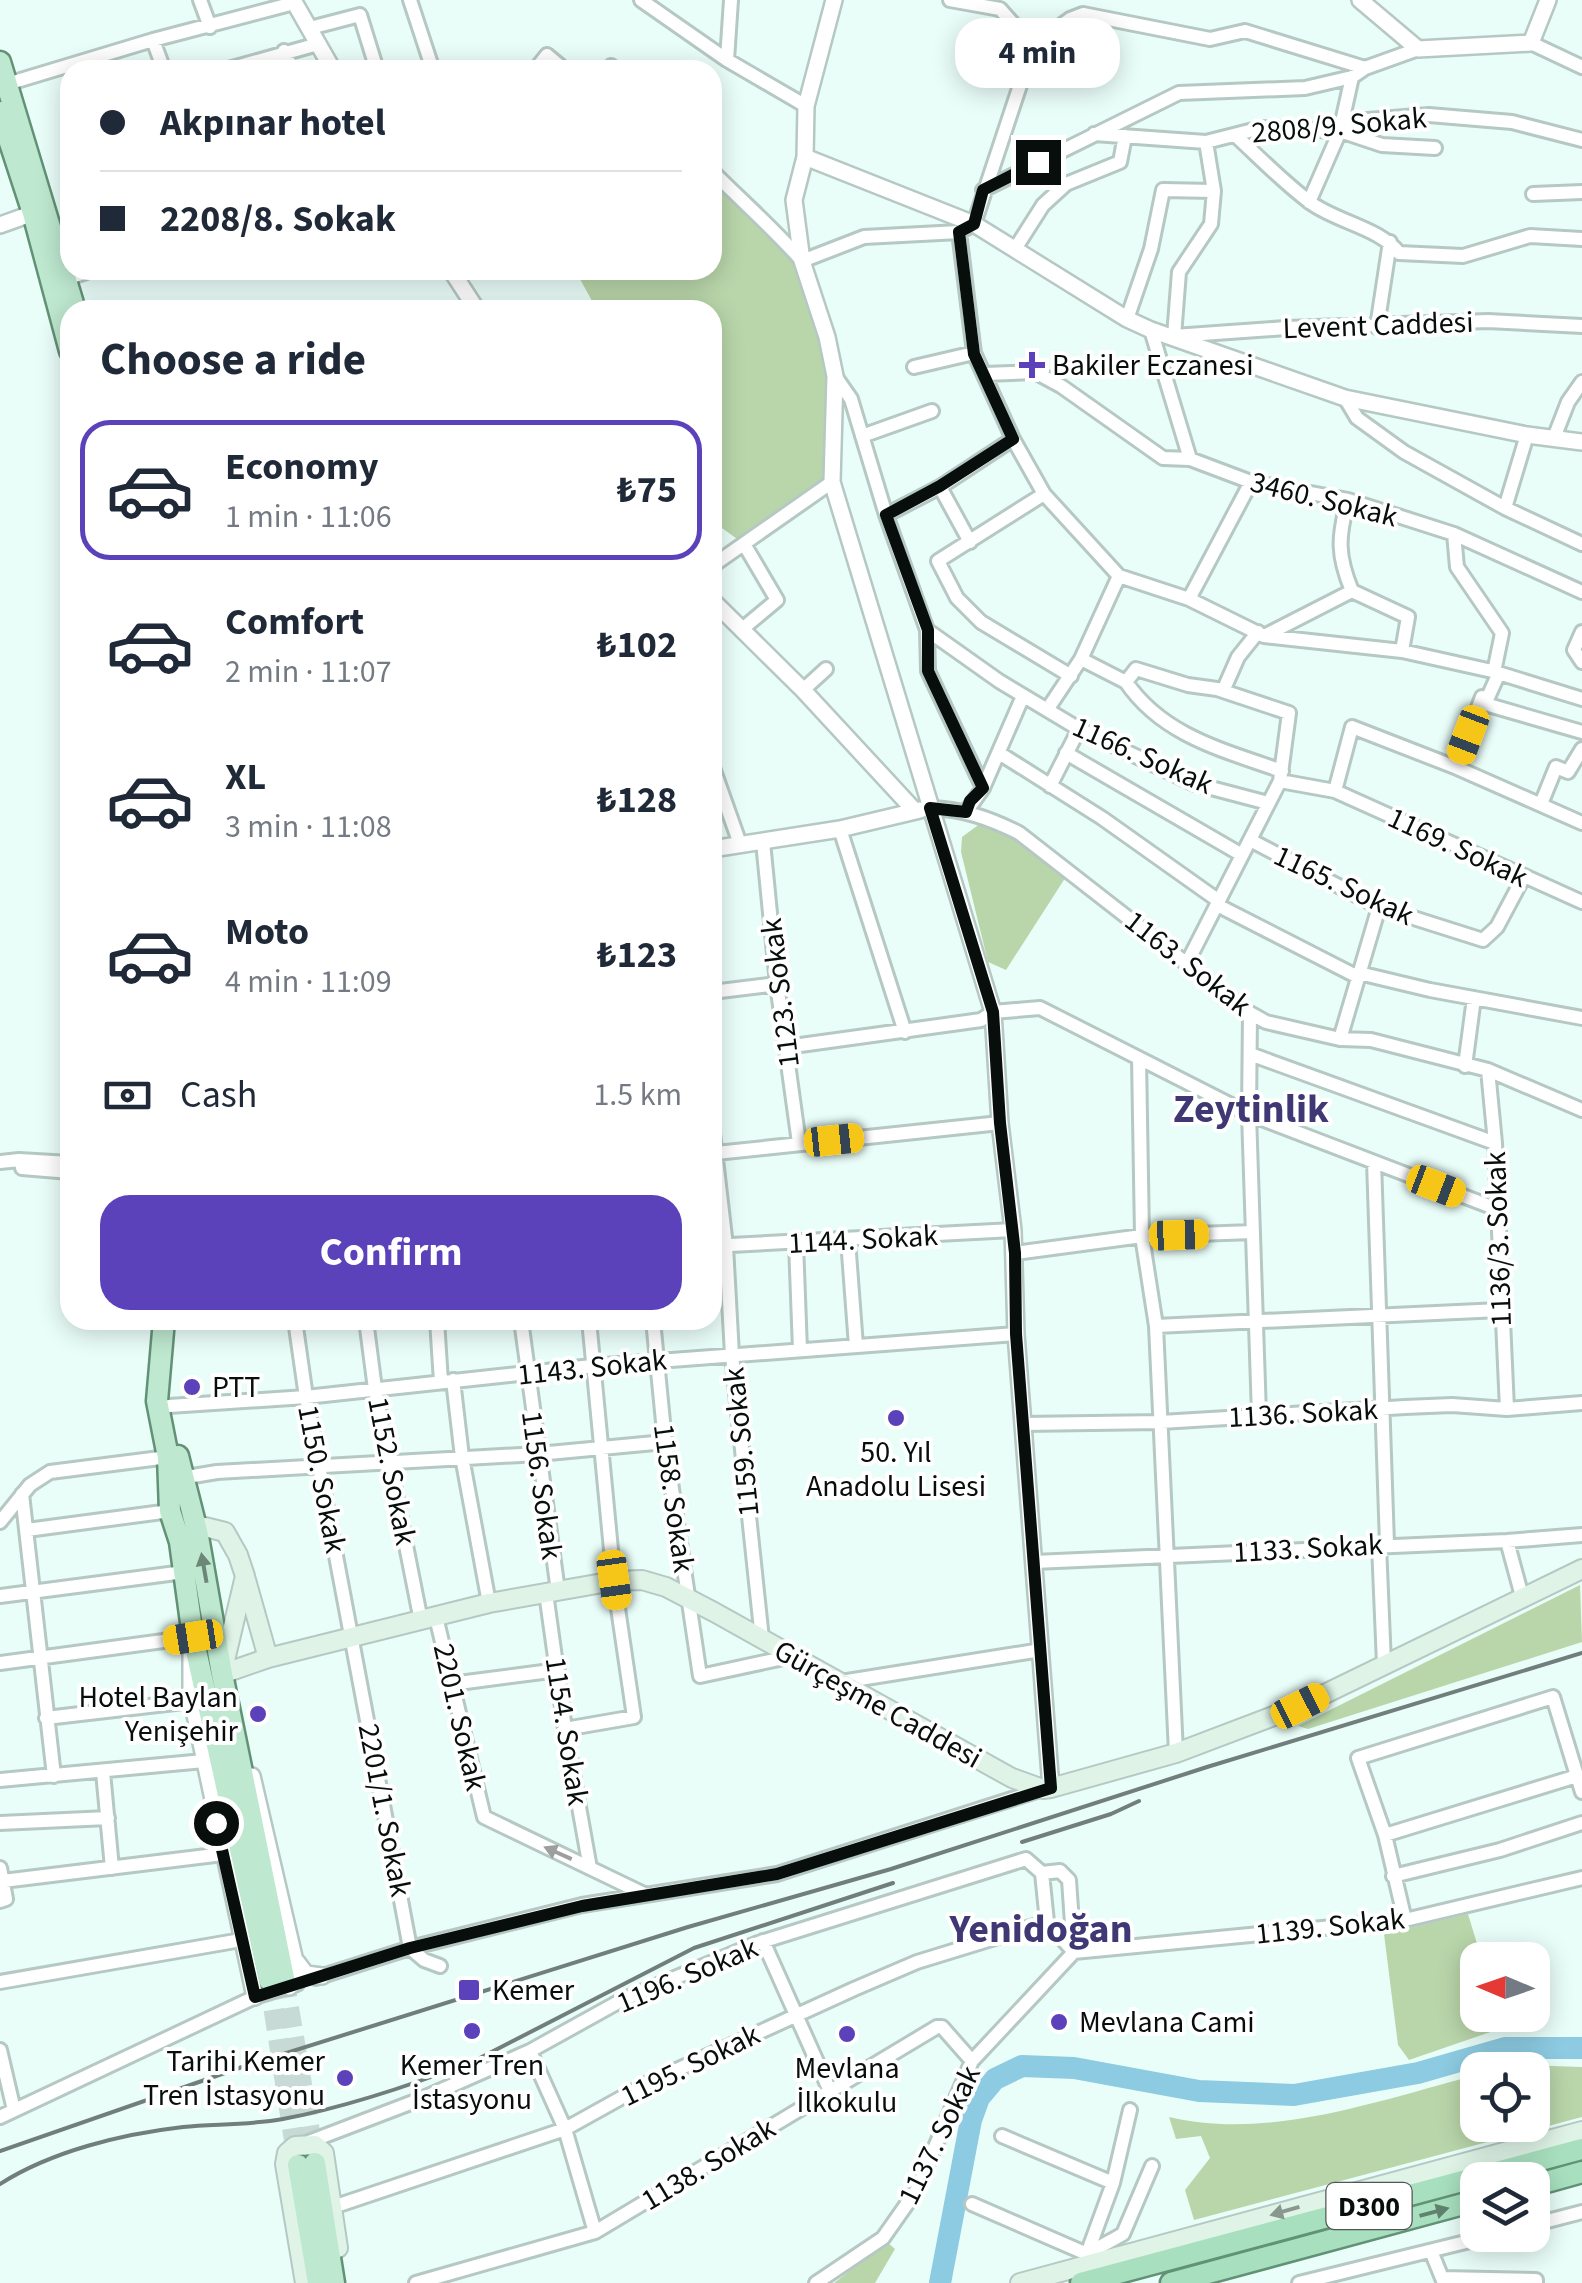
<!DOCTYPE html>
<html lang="en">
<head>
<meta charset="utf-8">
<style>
  :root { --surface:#fff; --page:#f2f2f3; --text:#1f2937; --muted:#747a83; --line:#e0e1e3; --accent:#5b42ba }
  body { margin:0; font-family:"Source Sans 3",sans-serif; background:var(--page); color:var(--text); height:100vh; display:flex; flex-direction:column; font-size:38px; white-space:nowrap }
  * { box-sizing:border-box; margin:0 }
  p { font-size:32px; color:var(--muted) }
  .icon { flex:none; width:55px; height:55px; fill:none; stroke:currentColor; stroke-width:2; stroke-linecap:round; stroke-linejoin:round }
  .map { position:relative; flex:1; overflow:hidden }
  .side { position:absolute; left:60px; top:300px; width:662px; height:1030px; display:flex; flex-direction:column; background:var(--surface); border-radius:30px; box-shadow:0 5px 25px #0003 }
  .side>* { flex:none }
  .banner { position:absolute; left:60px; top:60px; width:662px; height:220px; border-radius:30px; box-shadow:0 5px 25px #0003; display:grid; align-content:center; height:220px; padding:0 40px; background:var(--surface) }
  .needle { width:65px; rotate:272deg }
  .tools { position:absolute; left:1460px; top:1942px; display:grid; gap:20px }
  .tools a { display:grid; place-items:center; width:90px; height:90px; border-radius:20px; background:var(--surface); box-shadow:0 5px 25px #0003; font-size:50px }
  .end { position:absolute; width:45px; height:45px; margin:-22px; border:12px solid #070e0c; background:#fff; box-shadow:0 0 0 5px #fff }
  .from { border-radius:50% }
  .bubble { position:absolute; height:70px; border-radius:30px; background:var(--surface); box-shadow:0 5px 25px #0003; font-size:32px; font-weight:700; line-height:70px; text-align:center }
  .car { position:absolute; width:30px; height:60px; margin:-30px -15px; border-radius:12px; box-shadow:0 0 8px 2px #0007; background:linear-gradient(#f5c518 24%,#345 0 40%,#f5c518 0 76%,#345 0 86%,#f5c518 0) }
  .banner b { display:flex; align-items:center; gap:35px; height:95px; font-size:38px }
  .banner b+b { border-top:2px solid var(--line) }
  .banner i { width:25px; height:25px; background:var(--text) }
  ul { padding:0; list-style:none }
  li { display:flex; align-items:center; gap:30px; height:140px; margin:0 20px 15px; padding:0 20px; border:5px solid transparent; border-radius:30px }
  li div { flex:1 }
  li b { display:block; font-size:38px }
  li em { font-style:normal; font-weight:700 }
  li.selected { border-color:var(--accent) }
  li>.icon { width:90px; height:90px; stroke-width:1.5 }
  h2 { padding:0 40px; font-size:45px; line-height:120px }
  .pay { display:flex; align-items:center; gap:25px; height:110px; padding:0 40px; font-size:38px }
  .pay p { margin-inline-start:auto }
  .action { display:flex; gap:20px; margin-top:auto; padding:20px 40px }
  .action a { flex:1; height:115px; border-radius:30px; background:var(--accent); color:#fff; font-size:40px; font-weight:700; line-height:115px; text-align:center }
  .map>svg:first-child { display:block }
</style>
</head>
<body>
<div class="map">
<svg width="1582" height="2283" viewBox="0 0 1582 2283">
  <rect width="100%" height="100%" fill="#eafef9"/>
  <path fill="#b9d6aa" d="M 713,169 L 802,261 L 827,337 L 832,482 L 744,544 L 722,528 L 712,511 L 712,310 L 597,310 L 575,270 L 712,270 Z
    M 985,820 L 1069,872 L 1006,970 L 988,962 L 961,852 L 962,837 Z
    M 1580,1585 L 1582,1642 L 1308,1729 L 1298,1726 Z
    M 1468,1914 L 1482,1960 L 1478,1960 L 1478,2015 L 1498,2015 L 1502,2028 L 1409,2060 L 1398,2045 L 1384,1934 Z
    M 1521,2065 L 1582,2067 L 1582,2117 L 1194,2220 L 1185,2190 L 1210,2158 L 1201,2136 L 1176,2139 L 1169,2117 C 1270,2141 1379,2100 1477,2075 L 1478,2125 L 1532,2125 L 1532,2070 L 1499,2070 Z
    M 887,2242 L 895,2249 L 875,2283 L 834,2283 Z"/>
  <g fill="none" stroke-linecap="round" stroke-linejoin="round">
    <path stroke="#8dcbe2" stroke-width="22" d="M 940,2283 L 971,2120 L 979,2098 L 995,2079 L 1022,2066 L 1074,2068 L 1199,2091 L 1294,2095 L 1418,2073 L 1505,2048 L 1582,2048"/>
    <path stroke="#c8dad5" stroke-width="20" stroke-dasharray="20 10" stroke-linecap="butt" d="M 284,1978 L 315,2161
      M 269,1980 L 297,2160"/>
    <defs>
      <path id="minor" d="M 200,0 L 210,27
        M 410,0 L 433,70
        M 641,0 L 727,60 L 806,106
        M 950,0 L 1000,9 L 1033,46
        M 310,28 L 360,15 L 377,70
        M 153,40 L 164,70
        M 1531,43 L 1582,67
        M 284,51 L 293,70
        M 727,60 L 731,0
        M 225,70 L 318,44
        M 535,70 L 547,55 L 565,70
        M 607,70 L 611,66 L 616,70
        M 7,84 L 153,40 L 294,3
        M 1340,131 L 1382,145 L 1435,148
        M 1094,134 L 1206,142 L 1261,128 L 1340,131 L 1356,121 L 1429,115 L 1512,122 L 1582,140
        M 1235,135 C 1260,158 1284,183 1311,203 C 1337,222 1380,228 1399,253 L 1463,256 L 1530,236 L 1582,239
        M 1206,142 L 1214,191 L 1211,224 L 1179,272 L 1174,336 L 1286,328 L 1488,321 L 1582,326
        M 712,171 C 742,201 774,229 802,261 L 864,237 L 959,232 L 974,224 L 1033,46 L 1070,19 L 1083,14 L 1210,39 L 1245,31 L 1365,68
        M 983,190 L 1179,93 L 1305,88 L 1352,77 L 1365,68 L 1418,49
        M 1533,194 L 1582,192
        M 1309,202 L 1340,131 L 1352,77
        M 959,232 L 974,353 L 1013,439 L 1044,494 L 1119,576 L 1189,599 L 1264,636 L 1402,651 L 1492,671 L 1582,699
        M 1015,249 L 1043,205 L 1066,184 L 1120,162 L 1125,136
        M 66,279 L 92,270
        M 1127,319 L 1151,249 L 1163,190 L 1214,191
        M 1377,327 L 1390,242
        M 1151,330 L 1190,459 L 1251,482 L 1348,500 L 1454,534 L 1582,592
        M 914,367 L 974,353
        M 985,374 L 1035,372 L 1061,386 L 1163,458 L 1190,459
        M 835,376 L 851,399 L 886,515 L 927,630 L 999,681 L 1079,729 L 1192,783 L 1268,803
        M 1345,398 L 1357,418 L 1404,452 L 1505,508 L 1582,544
        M 862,436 L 932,411
        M 1554,438 L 1568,402 L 1582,382
        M 940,487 L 970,542
        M 1044,494 L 938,561 L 957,598 L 981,622 L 1071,676
        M 1505,508 L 1527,435
        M 886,515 L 940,487 L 1013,439
        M 1454,534 L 1457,567 L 1502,633 L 1494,672
        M 712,566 L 832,482
        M 1352,591 L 1408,617 L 1402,651
        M 1189,599 L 1251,482
        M 741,630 L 777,600 L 744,544
        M 927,630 L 928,671 L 983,788 L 966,812
        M 1582,632 L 1574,650 L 1582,662
        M 1266,635 L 1352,591 C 1337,555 1338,537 1348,500
        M 1081,659 L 1126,682 L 1136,669 L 1188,685 L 1217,689 L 1289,713 L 1280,781 L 1187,963
        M 1498,675 L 1485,704 L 1582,732
        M 1126,682 C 1163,736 1223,750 1282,771
        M 803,690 L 826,669
        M 1223,691 L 1238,657 L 1258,632
        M 1047,710 L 1081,659 L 1119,576
        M 999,753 L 1102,818 L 1219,901
        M 1066,753 L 1242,855
        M 712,765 L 740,844
        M 1455,767 L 1482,697
        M 1280,781 L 1335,791 L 1582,902
        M 1050,786 L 1079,729
        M 983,788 L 1023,696
        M 1335,791 L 1352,727 L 1455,767 L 1582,823
        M 1541,804 L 1556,767 L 1568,772 L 1582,749
        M 930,808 C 963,809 989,818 1019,833 L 1250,1013 L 1266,1022 L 1340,1039 L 1371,1040 L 1488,1070 L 1582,1110
        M 840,829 L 905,1032
        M 1250,840 L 1379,907 L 1483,940 L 1497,927 L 1523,878
        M 763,842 L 777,984 L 799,1143
        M 1217,905 L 1358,977
        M 1359,973 L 1430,990 L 1582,1018
        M 712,992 L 777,984
        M 1250,1013 L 1249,1114 L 1259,1415
        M 1340,1039 L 1379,907
        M 786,1047 L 981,1020 L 993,1012 L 1040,1008 L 1249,1114 L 1497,1209
        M 1250,1054 L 1495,1143
        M 1139,1058 L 1142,1236 L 1156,1326 L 1176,1753
        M 1465,1066 L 1474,998
        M 1488,1070 L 1495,1143 L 1507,1409
        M 712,1125 L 726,1246 L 732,1355 L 762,1639
        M 716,1153 L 1000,1123
        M 0,1162 L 19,1160 L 70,1163
        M 1374,1162 L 1387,1544
        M 22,1168 L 70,1172
        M 848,1240 L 856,1346
        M 796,1243 L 800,1350
        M 712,1246 L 1013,1230
        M 1015,1253 L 1142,1236 L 1253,1232
        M 295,1320 L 306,1397 L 410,1948 L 424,1960 L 440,1966
        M 366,1320 L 375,1389 L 421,1621
        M 437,1320 L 441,1382
        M 521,1320 L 558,1591
        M 653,1320 L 665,1442 L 700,1676 L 793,1656
        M 1156,1326 L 1500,1310
        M 453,1380 L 462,1457 L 489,1603
        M 169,1406 L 306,1397 L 592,1366 L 1016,1334
        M 1023,1424 L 1161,1422 L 1405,1407 L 1452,1405 L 1507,1409 L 1582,1403
        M 181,1478 L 217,1472 L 538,1454 L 665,1442
        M 22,1494 L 54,1776
        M 0,1522 L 30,1485 L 50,1472 L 168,1457
        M 27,1530 L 170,1511
        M 1507,1541 L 1523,1600
        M 1379,1545 L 1384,1664
        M 1034,1562 L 1507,1541 L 1582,1535
        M 546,1593 L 565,1729 L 590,1868
        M 0,1596 L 184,1572
        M 436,1617 L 484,1817 L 644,1894
        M 0,1663 L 193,1637
        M 841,1682 L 1041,1650
        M 451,1684 L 558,1670
        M 46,1718 L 192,1701
        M 565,1729 L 634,1717 L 614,1581 L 589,1320
        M 103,1772 L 112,1868
        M 0,1780 L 204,1761
        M 0,1823 L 108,1818
        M 1385,1835 L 1577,1776
        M 0,1868 L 6,1899 L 0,1901
        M 1042,1873 L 1060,1871 L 1069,1880 L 1074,1952 L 1405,1920 L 1582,1878
        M 1393,1876 L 1500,1850 L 1582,1823
        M 3,1881 L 223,1854
        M 1405,1920 L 1385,1835 L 1358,1758 L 1553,1697 L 1582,1792
        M 763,1941 L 830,2091
        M 316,1978 L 410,1948 L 582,1905 L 777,1874 L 1043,1789
        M 0,1982 L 241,1940
        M 0,2050 L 14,2110
        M 530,2051 L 565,2129 L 595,2232
        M 0,2117 L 255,1997 L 297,1984
        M 1002,2136 L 1113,2183
        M 306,2143 L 421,2099 L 530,2051 L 622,2000 L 758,1943 L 1026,1859 L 1042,1873
        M 972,2204 L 1087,2254
        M 333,2207 L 565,2129 L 646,2084 L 854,1989 L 917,1962 L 1047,1922
        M 1532,2225 L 1582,2212
        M 1431,2251 L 1444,2283
        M 1087,2254 L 1113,2183 L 1130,2110
        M 1087,2254 L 1123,2234 L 1152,2166
        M 1442,2278 L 1536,2280 L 1536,2283
        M 416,2283 L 595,2232 L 937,2027 L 942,2027 L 972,2061
        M 816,2283 L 883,2238 L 916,2191 L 972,2061 L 1074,1952 L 1047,1922 L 1042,1873
        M 1299,2283 L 1494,2235"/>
      <path id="tertiary" d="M 293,0 L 333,70
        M 834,0 L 806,106 L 805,157 L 794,200 L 802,261 L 827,337 L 835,376 L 832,482 L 993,1012 L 1000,1123 L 1013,1230 L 1016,1334 L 1051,1788
        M 1360,0 L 1418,49 L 1531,43 L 1548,0
        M 805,157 L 974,224 L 1127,319 L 1151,330 L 1345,398 L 1527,435 L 1582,442
        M 0,225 L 42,210
        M 451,270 L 477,310
        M 712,600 L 803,690 L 915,811
        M 712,849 L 840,829 L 920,810
        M 191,1651 L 191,1696 L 255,1997
        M 252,1776 L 298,1974 L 297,1981 L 289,1987
        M 297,1962 L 306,1974 L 322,1976"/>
      <path id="secondary" d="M 188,1537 L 205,1527 L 225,1532 L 238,1555 L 245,1576 L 222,1673
        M 268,1658 L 489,1603 L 614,1581 L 642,1580 L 666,1587 L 714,1612 L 1012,1778 L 1043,1789 L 1051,1788 L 1176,1753 L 1300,1706 L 1582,1569
        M 222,1674 L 268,1658 L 246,1580
        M 305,2283 L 285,2164 L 287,2153 L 295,2146 L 315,2145 L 324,2153 L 338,2248
        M 1020,2283 L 1582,2131"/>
      <path id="primary" d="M 0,62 L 75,310
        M 0,112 L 33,213 L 70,351
        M 164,1320 L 157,1401 L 168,1457 L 170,1511 L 180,1542 L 193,1637 L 269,1980
        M 178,1456 L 197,1531 L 222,1674 L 284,1978
        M 315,2163 L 334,2283
        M 298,2165 L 318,2283"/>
      <path id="trunk" d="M 1532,2186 L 1582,2172
        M 1081,2283 L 1582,2149
        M 1171,2283 L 1478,2200"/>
    </defs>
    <use href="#minor" stroke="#b5c8c3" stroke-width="18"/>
    <use href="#tertiary" stroke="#b5c8c3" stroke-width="20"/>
    <use href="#secondary" stroke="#b5c8c3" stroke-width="22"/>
    <use href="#primary" stroke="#629276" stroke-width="25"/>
    <use href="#trunk" stroke="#629276" stroke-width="25"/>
    <use href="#minor" stroke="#fff" stroke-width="12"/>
    <use href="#tertiary" stroke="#fff" stroke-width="15"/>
    <use href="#secondary" stroke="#dff4e7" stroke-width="18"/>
    <use href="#primary" stroke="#bee8cf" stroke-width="20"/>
    <use href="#trunk" stroke="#a8e0bf" stroke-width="20"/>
    <path stroke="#717e7b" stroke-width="4" d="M 1022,1842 L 1111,1814 L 1139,1801
      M 0,2151 L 245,2066 L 688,1927 L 891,1869 L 1207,1767 L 1582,1653
      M 0,2184 C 52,2151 122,2134 183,2127 C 216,2124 250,2125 283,2119 C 347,2107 412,2085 474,2061 L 694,1948 L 893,1883"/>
  </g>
  <defs><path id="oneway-solid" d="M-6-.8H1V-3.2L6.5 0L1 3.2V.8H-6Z" transform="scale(2.5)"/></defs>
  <use fill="#6c8677" href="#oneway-solid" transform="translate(204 1568) rotate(-100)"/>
  <use fill="#9c9f9e" href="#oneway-solid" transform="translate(558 1853) rotate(-156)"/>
  <use fill="#89988f" href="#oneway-solid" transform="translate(1285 2211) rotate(164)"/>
  <use fill="#60826e" href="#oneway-solid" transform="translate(1434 2212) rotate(-15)"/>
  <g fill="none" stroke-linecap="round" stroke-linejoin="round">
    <path stroke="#070e0c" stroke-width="12" d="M 216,1823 L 255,1997 L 410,1948 L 582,1906 L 777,1874 L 1051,1788 L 1016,1334 L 1015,1253 L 1000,1123 L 993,1012 L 930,808 L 966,812 L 970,801 L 983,788 L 928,671 L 928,630 L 886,515 L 940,486 L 1013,439 L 974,354 L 959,232 L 974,224 L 983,190 L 1038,162"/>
  </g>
  <g fill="#5b42ba" stroke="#fff" stroke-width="4">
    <path d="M1027 350h10v10h10v10h-10v10h-10v-10h-10v-10h10z"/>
    <circle cx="192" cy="1387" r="10"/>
    <circle cx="896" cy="1418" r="10"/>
    <circle cx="258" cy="1714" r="10"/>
    <rect x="457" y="1978" width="24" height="24" rx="5"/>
    <circle cx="1059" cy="2022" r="10"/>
    <circle cx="472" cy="2031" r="10"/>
    <circle cx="847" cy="2034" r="10"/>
    <circle cx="345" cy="2078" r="10"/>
  </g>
  <g text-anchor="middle" stroke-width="8" stroke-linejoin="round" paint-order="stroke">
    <rect fill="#fff" stroke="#515655" stroke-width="2.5" x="1326.5" y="2183" width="85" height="46" rx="8"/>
    <g font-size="28" font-weight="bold" fill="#070e0c">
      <text x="1369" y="2216">D300</text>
    </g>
    <g font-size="30" fill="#070e0c" stroke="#fff">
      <text transform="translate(1339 125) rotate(-5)" y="10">2808/9. Sokak</text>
      <text transform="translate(1378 325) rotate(-2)" y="10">Levent Caddesi</text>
      <text transform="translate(1324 499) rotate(14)" y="10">3460. Sokak</text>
      <text transform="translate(1143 755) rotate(24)" y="10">1166. Sokak</text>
      <text transform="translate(1458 847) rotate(25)" y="10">1169. Sokak</text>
      <text transform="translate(1344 885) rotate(25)" y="10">1165. Sokak</text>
      <text transform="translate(1188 963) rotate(38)" y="10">1163. Sokak</text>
      <text transform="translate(780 993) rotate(-97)" y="10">1123. Sokak</text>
      <text transform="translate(863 1239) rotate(-3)" y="10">1144. Sokak</text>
      <text transform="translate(1498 1239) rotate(-92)" y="10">1136/3. Sokak</text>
      <text transform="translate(592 1367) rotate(-6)" y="10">1143. Sokak</text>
      <text transform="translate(1303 1413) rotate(-3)" y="10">1136. Sokak</text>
      <text transform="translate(741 1442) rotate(-96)" y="10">1159. Sokak</text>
      <text transform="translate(392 1471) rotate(79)" y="10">1152. Sokak</text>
      <text transform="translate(322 1479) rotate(79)" y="10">1150. Sokak</text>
      <text transform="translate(542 1485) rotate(82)" y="10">1156. Sokak</text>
      <text transform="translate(674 1498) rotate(82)" y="10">1158. Sokak</text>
      <text transform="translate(1308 1548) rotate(-3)" y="10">1133. Sokak</text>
      <text transform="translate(878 1704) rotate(29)" y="10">Gürçeşme Caddesi</text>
      <text transform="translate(460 1717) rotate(77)" y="10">2201. Sokak</text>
      <text transform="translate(567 1731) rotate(81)" y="10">1154. Sokak</text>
      <text transform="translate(385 1810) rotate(79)" y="10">2201/1. Sokak</text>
      <text transform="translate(1330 1926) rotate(-6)" y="10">1139. Sokak</text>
      <text transform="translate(687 1975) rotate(-23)" y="10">1196. Sokak</text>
      <text transform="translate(690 2065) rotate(-26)" y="10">1195. Sokak</text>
      <text transform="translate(939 2135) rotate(-64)" y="10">1137. Sokak</text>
      <text transform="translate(708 2164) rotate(-31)" y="10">1138. Sokak</text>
    </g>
    <g font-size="30" fill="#070e0c" stroke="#fff" text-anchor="start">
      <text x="1052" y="375">Bakiler Eczanesi</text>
      <text x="212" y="1397">PTT</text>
      <text x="896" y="1462" text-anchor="middle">50. Yıl<tspan x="896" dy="34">Anadolu Lisesi</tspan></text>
      <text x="238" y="1707" text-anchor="end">Hotel Baylan<tspan x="238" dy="34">Yenişehir</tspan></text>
      <text x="492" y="2000">Kemer</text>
      <text x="1079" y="2032">Mevlana Cami</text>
      <text x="325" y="2071" text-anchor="end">Tarihi Kemer<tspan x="325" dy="34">Tren İstasyonu</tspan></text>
      <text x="472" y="2075" text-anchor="middle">Kemer Tren<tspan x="472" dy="34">İstasyonu</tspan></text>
      <text x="847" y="2078" text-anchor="middle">Mevlana<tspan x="847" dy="34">İlkokulu</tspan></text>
    </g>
    <g font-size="40" font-weight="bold" fill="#403874" stroke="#fff">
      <text x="1251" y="1122">Zeytinlik</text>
      <text x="1041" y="1942">Yenidoğan</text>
    </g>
  </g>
</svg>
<div class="tools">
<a><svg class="needle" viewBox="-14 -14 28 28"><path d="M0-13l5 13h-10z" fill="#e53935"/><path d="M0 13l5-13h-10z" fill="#747a83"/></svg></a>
<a><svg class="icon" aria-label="locate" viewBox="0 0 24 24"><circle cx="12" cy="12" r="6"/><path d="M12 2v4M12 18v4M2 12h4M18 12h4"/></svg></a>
<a><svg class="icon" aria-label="layers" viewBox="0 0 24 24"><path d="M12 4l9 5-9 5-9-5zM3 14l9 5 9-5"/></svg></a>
</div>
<i class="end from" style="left:216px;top:1823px"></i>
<i class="end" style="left:1038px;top:162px"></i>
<div class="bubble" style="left:955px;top:18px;width:165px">4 min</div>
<i class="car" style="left:1468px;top:735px;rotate:201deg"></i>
<i class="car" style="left:834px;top:1140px;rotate:84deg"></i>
<i class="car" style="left:1436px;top:1186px;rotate:111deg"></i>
<i class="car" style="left:1179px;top:1235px;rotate:88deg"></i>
<i class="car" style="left:614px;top:1580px;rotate:172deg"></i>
<i class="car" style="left:193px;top:1637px;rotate:261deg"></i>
<i class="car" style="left:1300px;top:1706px;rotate:63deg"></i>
<div class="banner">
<b><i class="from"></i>Akpınar hotel</b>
<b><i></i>2208/8. Sokak</b>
</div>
<section class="side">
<h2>Choose a ride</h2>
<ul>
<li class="selected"><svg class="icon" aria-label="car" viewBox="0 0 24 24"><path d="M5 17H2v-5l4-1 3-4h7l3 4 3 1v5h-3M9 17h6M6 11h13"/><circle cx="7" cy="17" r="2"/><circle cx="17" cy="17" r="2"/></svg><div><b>Economy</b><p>1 min · 11:06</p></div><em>₺75</em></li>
<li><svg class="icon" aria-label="car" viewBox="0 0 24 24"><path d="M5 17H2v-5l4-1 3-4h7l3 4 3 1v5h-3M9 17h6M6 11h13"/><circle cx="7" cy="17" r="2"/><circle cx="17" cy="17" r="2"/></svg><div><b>Comfort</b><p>2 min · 11:07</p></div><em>₺102</em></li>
<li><svg class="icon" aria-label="car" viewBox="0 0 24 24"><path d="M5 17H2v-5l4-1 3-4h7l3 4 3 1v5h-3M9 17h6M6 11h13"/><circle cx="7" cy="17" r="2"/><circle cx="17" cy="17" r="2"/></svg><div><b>XL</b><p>3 min · 11:08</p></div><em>₺128</em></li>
<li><svg class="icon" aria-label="car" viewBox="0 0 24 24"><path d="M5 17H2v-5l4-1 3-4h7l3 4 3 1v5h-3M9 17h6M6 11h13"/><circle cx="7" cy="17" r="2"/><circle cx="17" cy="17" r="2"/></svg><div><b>Moto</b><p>4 min · 11:09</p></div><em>₺123</em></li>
</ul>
<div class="pay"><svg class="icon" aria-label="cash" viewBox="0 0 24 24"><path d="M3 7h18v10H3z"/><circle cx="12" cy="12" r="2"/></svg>Cash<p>1.5 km</p></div>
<div class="action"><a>Confirm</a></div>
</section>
</div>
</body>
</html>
